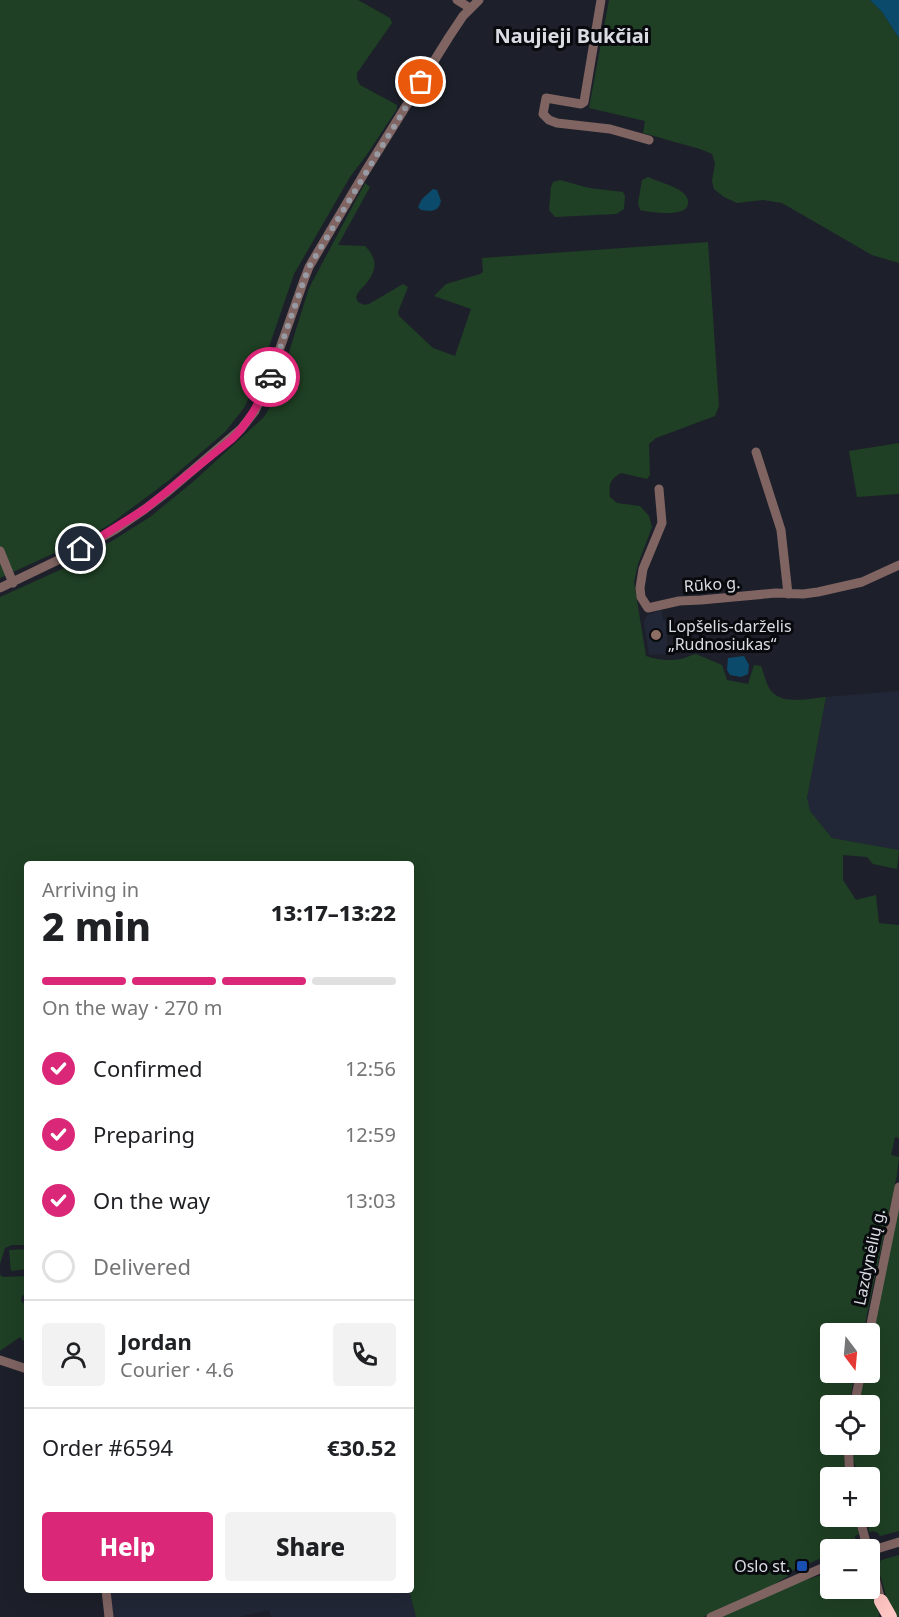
<!DOCTYPE html>
<html lang="en">
<head>
<meta charset="utf-8">
<style>
	:root { --surface:#fff; --page:#f2f2f2; --text:#202124; --muted:#757577; --line:#e0e0e0; --accent:#db2777 }
	body { margin:0; font-family:"Noto Sans",sans-serif; background:var(--page); color:var(--text); height:100vh; display:flex; flex-direction:column; font-size:22px; white-space:nowrap }
	* { box-sizing:border-box; margin:0 }
	p { font-size:20px; color:var(--muted) }
	.icon { flex:none; width:33px; height:33px; fill:none; stroke:currentColor; stroke-width:2; stroke-linecap:round; stroke-linejoin:round }
	.map { position:relative; flex:1; overflow:hidden }
	.side { position:absolute; left:24px; top:861px; width:390px; height:732px; display:flex; flex-direction:column; background:var(--surface); border-radius:6px; box-shadow:0 6px 24px #0002 }
	.side>* { flex:none }
	.needle { width:39px; rotate:164deg }
	.tools { position:absolute; left:820px; top:1323px; display:grid; gap:12px }
	.tools a { display:grid; place-items:center; width:60px; height:60px; border-radius:6px; background:var(--surface); box-shadow:0 6px 24px #0002; font-size:30px }
	.pin { position:absolute; display:grid; place-items:center; width:51px; height:51px; color:#fff; margin:-26px; border:3px solid #fff; border-radius:50%; box-shadow:0 2px 6px #0007 }
	.courier { position:absolute; display:grid; place-items:center; width:60px; height:60px; margin:-30px; border:4px solid #db2777; border-radius:50%; background:#fff; color:#222; box-shadow:0 2px 8px #0007 }
	.head em { font-style:normal; font-weight:800 }
	.head div { display:flex; flex-direction:column-reverse }
	.head { display:flex; align-items:center; justify-content:space-between; height:102px; padding:0 18px }
	h1 { font-size:39px; font-weight:800; line-height:45px }
	.bar { display:grid; grid-template-columns:repeat(4,1fr); gap:9px 6px; align-content:center; height:72px; padding:0 18px }
	.bar i { height:8px; border-radius:4px; background:var(--line) }
	.bar .active { background:var(--accent) }
	.bar p { grid-column:span 4 }
	.line { display:flex; align-items:center; gap:15px; padding:0 18px; border-top:2px solid var(--line) }
	.line div { flex:1 }
	.round { display:grid; place-items:center; flex:none; width:63px; height:63px; border-radius:6px; background:var(--page) }
	ol { padding:0 18px; list-style:none }
	li { display:flex; align-items:center; gap:18px; height:66px }
	li p { margin-inline-start:auto }
	li .icon { padding:6px; border-radius:50%; background:var(--accent); color:#fff; stroke-width:4 }
	li:last-child { color:var(--muted) }
	li i { width:33px; height:33px; border:3px solid var(--line); border-radius:50% }
	.primary-button { display:flex; gap:12px; margin-top:auto; padding:12px 18px }
	.primary-button a { flex:1; height:69px; border-radius:6px; background:var(--accent); color:#fff; font-size:24px; font-weight:800; line-height:69px; text-align:center }
	.primary-button a+a { background:var(--page); color:var(--text) }
	.map>svg:first-child { display:block }
	.built { fill:#222737 }
	.green { fill:#1f4024 }
	.water { fill:#0c4a6b }
	.lines { fill:none; stroke-linecap:round; stroke-linejoin:round }
	.minor { stroke:#7f6462; stroke-width:9 }
	.highway { stroke:#ffc6c3; stroke-width:14 }
	.done { stroke:#989aa3; stroke-width:6; stroke-dasharray:0 10.8 }
	.route { stroke:#db2777; stroke-width:8 }
	.education-dot { fill:#8d6e63; stroke:#080a0e; stroke-width:2 }
	.transit-dot { fill:#1a4fb4; stroke:#080a0e; stroke-width:2 }
	.labels { text-anchor:middle; stroke-width:6; stroke-linejoin:round; paint-order:stroke }
	.street-label { font-size:16px; fill:#dadce4; stroke:#080a0e }
	.poi-label { font-size:16px; fill:#dadce4; stroke:#080a0e; text-anchor:start }
	.quarter-label { font-size:20px; font-weight:bold; fill:#dadce4; stroke:#080a0e }
</style>
</head>
<body>
<div class="map">
<svg width="899" height="1617" viewBox="0 0 899 1617">
	<rect width="100%" height="100%" fill="#1d202a"/>
	<path class="built" d="M662,610l1,10h3l2,34 -19,1 -5,-33 3,-7z
		M899,691v159l-67,-12 -22,-27 -3,-8v-5l19,-101z
		M111,1590h298l7,27h-145l-2,-7 -30,7h-126z"/>
	<path class="green" d="M0,0h358l32,18 2,5 -35,50v6l3,6 37,20v4l-29,44 -18,24 -56,97 -36,105 -14,29 -19,24 -57,49 -59,44 -35,19 -74,34z
		M609,0h261l12,12 17,26v225l-27,-8 -90,-52 -19,-3 -26,3 -13,-6 -10,-8 -2,-8 3,-17 -3,-10 -12,-5 -57,-16 2,-12 -56,-13z
		M648,177c10,5 25,8 34,15 4,3 7,8 6,12 -2,14 -38,8 -48,6l-2,-7 4,-23z
		M560,180l29,8 34,4 2,4 -1,13 -8,5 -61,3 -6,-7 2,-23 2,-5z
		M365,183l5,4 -32,58 27,1c11,11 13,22 3,35 -4,6 -9,8 -12,16l2,5 6,3 5,-1 34,-20 5,3 -10,25 1,4 34,32 22,8 16,-47 -37,-13 12,-12 34,-10 3,-2 -1,-14 226,-16 11,164 -4,10 -59,22 -7,6 1,31 -3,4 -26,-6c-12,7 -12,11 -11,24l7,6 23,3 9,10 3,11 -14,37 -4,18 12,74c11,4 24,5 35,3 5,-1 10,-4 15,-5l26,11 5,15 21,4 6,-19 7,1c3,8 6,22 12,27 13,12 38,5 53,4l-19,101 3,13 22,27 67,12 -2,19 -24,-5 -6,-7 -24,-2v25l13,20 20,-5 3,28 20,2v213l-4,-1 -4,18 8,2 -2,18 -34,158 -32,1v38l24,1 -6,32 -18,1v38l12,1 3,32 -15,1v38l23,1 5,17 -4,2 1,5h4l-1,5 -5,3 -23,1v7l-4,1 -1,-2 -39,17 1,3 -18,11 -67,30h-287l-7,-27h2v-726h-384v381h-15l-7,3 -5,16v-667l62,-28 50,-28 38,-24 44,-36 70,-64 12,-20 13,-45 20,-64z
		M899,443v51l-42,3 -8,-46z
		M899,1203v328l-19,5 -2,-3 -5,-2 -4,1 -2,-15 3,-1v-38l-10,-1 -7,-17 -1,-15 18,-1v-38l-11,-1 5,-32 6,-1v-28z
		M27,1249v20l-16,2 -2,-21z
		M0,1275l3,2 24,-1v17l-5,3 -1,5 2,2 4,1v41l-7,-8 -20,14z
		M899,1555v62h-5l-4,-8 -12,-41 3,-8z
		M831,1572v16h39v-13l9,34v8h-159l79,-35z"/>
	<path class="water" d="M870,0h29v38l-17,-26z
		M433,189l4,1 4,11c-3,12 -10,10 -20,9l-3,-3 4,-8z
		M744,656l5,9 -1,9 -7,3 -11,-2 -3,-5 1,-12z"/>
	<g class="lines">
		<path class="minor" d="M457,0l13,8
			M601,0l-17,102 -3,2 -35,-6 -3,16 6,6 8,3 53,6 39,11
			M756,452l25,78 7,64
			M659,489l3,34 -19,46 -3,19 1,9 7,11 31,-7 22,-1 75,-7 27,1 15,-2 44,-10 37,-17
			M0,551l13,32
			M0,588l81,-39 35,-20 29,-20 21,-16 75,-64 14,-18 13,-29 36,-102 5,-13 56,-95 84,-135 14,-21 16,-16
			M869,1334l30,-147
			M0,1360l27,9
			M854,1406l7,-34
			M848,1444l2,34
			M859,1516l9,34
			M870,1551l29,-9
			M870,1558l11,43
			M106,1590l3,27
			M711,1617l120,-53"/>
		<path class="highway" d="M881,1601l9,16"/>
	</g>
	<g class="lines">
		<path class="done" d="M270,377l34,-97 5,-13 112,-185"/>
		<path class="route" d="M81,549l64,-40 87,-70c18,-18 29,-38 38,-62"/>
	</g>
	<circle class="education-dot" cx="656" cy="635" r="6"/>
	<rect class="transit-dot" x="796" y="1560" width="12" height="12" rx="3"/>
	<g class="labels">
		<g class="street-label">
			<text transform="translate(712 584) rotate(-4)" y="6">Rūko g.</text>
			<text transform="translate(869 1257) rotate(-78)" y="6">Lazdynėlių g.</text>
		</g>
		<g class="poi-label">
			<text x="668" y="632">Lopšelis-darželis<tspan x="668" dy="18">„Rudnosiukas“</tspan></text>
			<text x="790" y="1572" text-anchor="end">Oslo st.</text>
		</g>
		<g class="quarter-label">
			<text x="572" y="43">Naujieji Bukčiai</text>
		</g>
	</g>
</svg>
<div class="tools">
<a><svg class="needle" viewBox="-14 -14 28 28"><path d="M0-13l5 13h-10z" fill="#e53935"/><path d="M0 13l5-13h-10z" fill="#757577"/></svg></a>
<a><svg class="icon" aria-label="locate" viewBox="0 0 24 24"><circle cx="12" cy="12" r="6"/><path d="M12 2v4M12 18v4M2 12h4M18 12h4"/></svg></a>
<a>+</a>
<a>−</a>
</div>
<div class="pin" style="left:421px;top:82px;background:#ea580c"><svg class="icon" aria-label="bag" viewBox="0 0 24 24"><path d="M5 8h14l-1 12H6zM9 8a3 3 0 0 1 6 0"/></svg></div>
<div class="pin" style="left:81px;top:549px;background:#1f2937"><svg class="icon" aria-label="home" viewBox="0 0 24 24"><path d="M3 11l9-7 9 7M6 9v11h12V9"/></svg></div>
<div class="courier" style="left:270px;top:377px"><svg class="icon" aria-label="car" viewBox="0 0 24 24"><path d="M5 17H2v-5l4-1 3-4h7l3 4 3 1v5h-3M9 17h6M6 11h13"/><circle cx="7" cy="17" r="2"/><circle cx="17" cy="17" r="2"/></svg></div>
<section class="side">
<div class="head"><div><h1>2 min</h1><p>Arriving in</p></div><em>13:17–13:22</em></div>
<div class="bar"><i class="active"></i><i class="active"></i><i class="active"></i><i></i><p>On the way · 270 m</p></div>
<ol>
<li><svg class="icon" aria-label="check" viewBox="0 0 24 24"><path d="M5 12l5 5 9-10"/></svg>Confirmed<p>12:56</p></li>
<li><svg class="icon" aria-label="check" viewBox="0 0 24 24"><path d="M5 12l5 5 9-10"/></svg>Preparing<p>12:59</p></li>
<li><svg class="icon" aria-label="check" viewBox="0 0 24 24"><path d="M5 12l5 5 9-10"/></svg>On the way<p>13:03</p></li>
<li><i></i>Delivered</li>
</ol>
<div class="line" style="height:108px"><a class="round"><svg class="icon" aria-label="person" viewBox="0 0 24 24"><circle cx="12" cy="8" r="4"/><path d="M4 21q1-7 8-7t8 7"/></svg></a><div><b>Jordan</b><p>Courier · 4.6</p></div><a class="round"><svg class="icon" aria-label="phone" viewBox="0 0 24 24"><path d="M5 4h4l2 5-3 2q2 4 5 5l2-3 5 2v4C11 20 4 13 5 4z"/></svg></a></div>
<div class="line" style="height:78px"><div>Order #6594</div><b>€30.52</b></div>
<div class="primary-button"><a>Help</a><a>Share</a></div>
</section>
</div>
</body>
</html>
